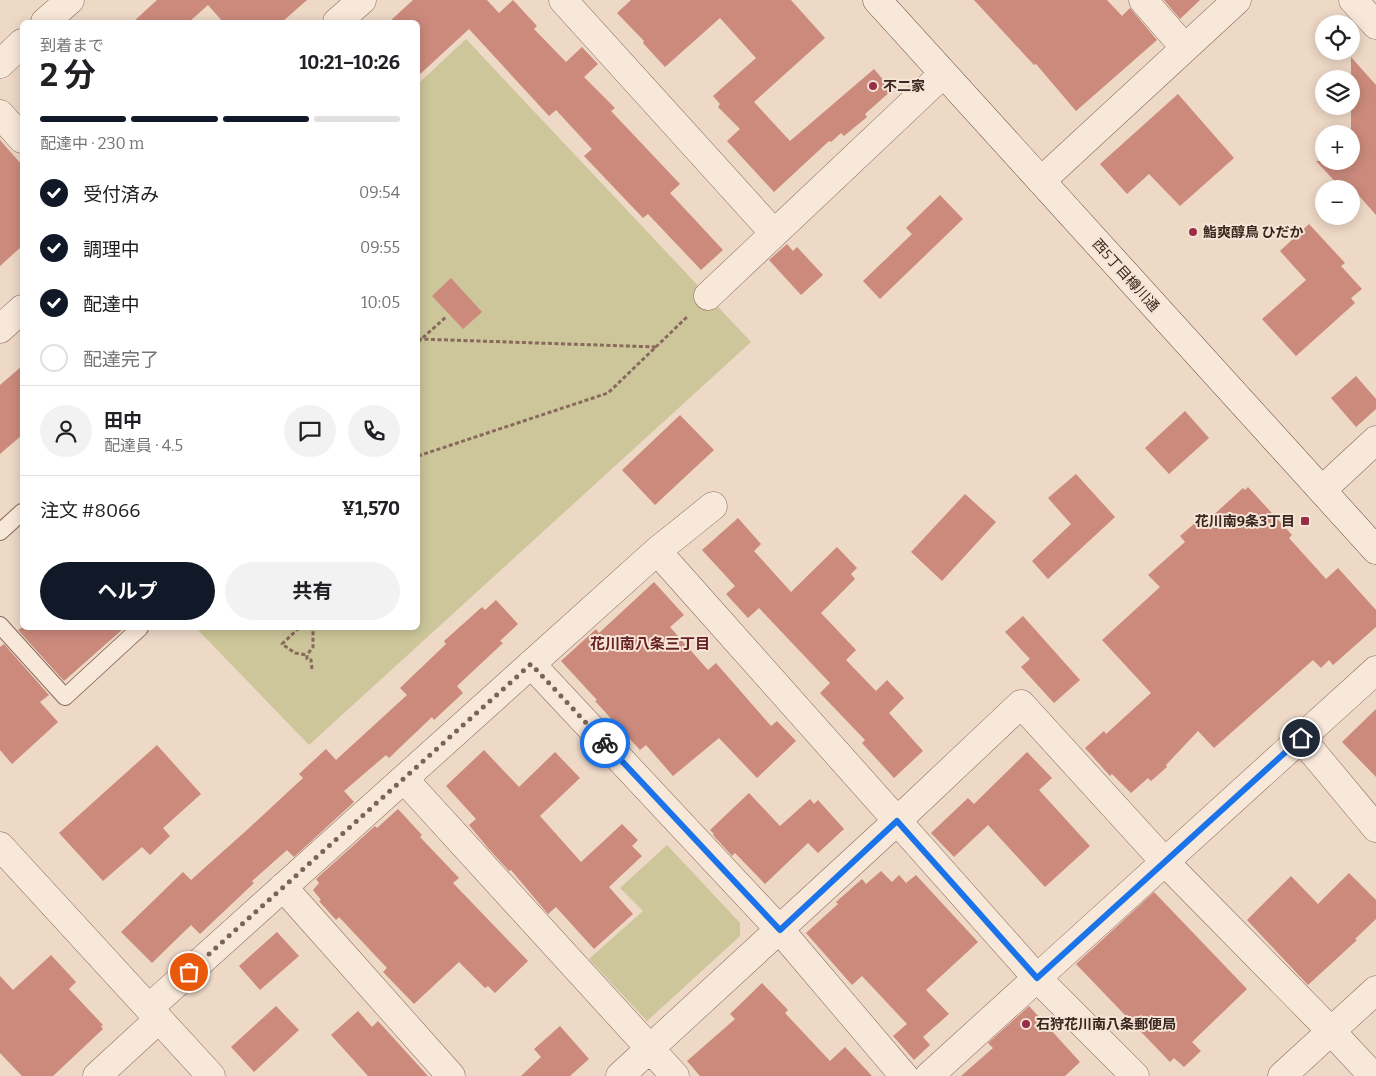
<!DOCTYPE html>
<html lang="ja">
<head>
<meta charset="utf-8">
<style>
	:root { --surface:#fff; --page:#f2f2f2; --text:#202124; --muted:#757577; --line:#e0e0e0; --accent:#111827 }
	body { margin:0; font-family:Bitter,"Noto Sans JP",serif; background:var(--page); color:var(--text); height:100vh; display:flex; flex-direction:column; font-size:19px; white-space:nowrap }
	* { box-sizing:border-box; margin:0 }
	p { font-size:16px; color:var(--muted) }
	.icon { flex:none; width:28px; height:28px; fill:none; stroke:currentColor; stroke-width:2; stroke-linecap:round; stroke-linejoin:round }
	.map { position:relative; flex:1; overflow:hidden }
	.side { position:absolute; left:20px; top:20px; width:400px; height:610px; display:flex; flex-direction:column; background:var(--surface); border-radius:8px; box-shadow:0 2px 12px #0003 }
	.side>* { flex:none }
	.tools { position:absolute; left:1315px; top:15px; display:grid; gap:10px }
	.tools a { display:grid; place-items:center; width:45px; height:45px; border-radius:50%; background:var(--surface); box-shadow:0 2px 12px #0003; font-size:25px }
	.pin { position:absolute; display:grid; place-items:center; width:42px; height:42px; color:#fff; margin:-21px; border:2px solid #fff; border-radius:50%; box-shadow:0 1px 5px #0007 }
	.courier { position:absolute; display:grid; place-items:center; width:50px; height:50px; margin:-25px; border:4px solid #1a73e8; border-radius:50%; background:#fff; color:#222; box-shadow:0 1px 6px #0007 }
	.summary em { font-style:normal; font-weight:700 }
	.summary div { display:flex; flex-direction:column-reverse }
	.summary { display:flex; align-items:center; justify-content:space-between; height:85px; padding:0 20px }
	h1 { font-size:32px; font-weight:700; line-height:38px }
	.bar { display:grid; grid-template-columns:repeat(4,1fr); gap:8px 5px; align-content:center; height:60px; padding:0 20px }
	.bar i { height:6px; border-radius:4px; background:var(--line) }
	.bar .selected { background:var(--accent) }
	.bar p { grid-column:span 4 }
	.line { display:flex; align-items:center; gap:12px; padding:0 20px; border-top:1px solid var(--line) }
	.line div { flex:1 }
	.round { display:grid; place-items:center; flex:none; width:52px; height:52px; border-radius:26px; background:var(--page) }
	ol { padding:0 20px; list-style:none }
	li { display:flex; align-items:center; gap:15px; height:55px }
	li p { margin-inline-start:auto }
	li .icon { padding:5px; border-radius:50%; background:var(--accent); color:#fff; stroke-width:4 }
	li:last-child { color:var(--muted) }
	li i { width:28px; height:28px; border:2px solid var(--line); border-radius:50% }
	.button { display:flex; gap:10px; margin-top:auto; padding:10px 20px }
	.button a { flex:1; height:58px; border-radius:30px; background:var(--accent); color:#fff; font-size:20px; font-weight:700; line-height:58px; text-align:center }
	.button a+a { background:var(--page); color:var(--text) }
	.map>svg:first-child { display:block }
	.green { fill:#ccc69a }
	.building { fill:#cb8a7c }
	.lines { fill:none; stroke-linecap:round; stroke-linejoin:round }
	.service-casing { stroke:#89695c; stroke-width:18 }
	.minor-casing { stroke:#89695c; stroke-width:29 }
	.tertiary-casing { stroke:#89695c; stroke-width:29 }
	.secondary-casing { stroke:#6b4a3f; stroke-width:29 }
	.path { stroke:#89695c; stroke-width:3; stroke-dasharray:4 2.5; stroke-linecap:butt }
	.service { stroke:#f8e8d9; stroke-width:16 }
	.minor { stroke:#f8e8d9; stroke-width:28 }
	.tertiary { stroke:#f8e8d9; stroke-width:28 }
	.secondary { stroke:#f8e8d9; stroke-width:28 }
	.done { stroke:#786459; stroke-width:5; stroke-dasharray:0 9 }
	.route { stroke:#1a73e8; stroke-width:6 }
	.poi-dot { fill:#972d46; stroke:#f5e4d5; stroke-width:2 }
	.labels { text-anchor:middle; stroke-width:4; stroke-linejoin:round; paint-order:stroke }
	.poi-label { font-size:14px; font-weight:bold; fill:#39261f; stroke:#f5e4d5; text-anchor:start }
	.street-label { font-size:14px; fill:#39261f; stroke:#f5e4d5 }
	.neighbourhood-label { font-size:15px; font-weight:bold; fill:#651f21; stroke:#f5e4d5 }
</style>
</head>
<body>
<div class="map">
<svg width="1376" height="1076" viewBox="0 0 1376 1076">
	<rect width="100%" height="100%" fill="#eed8c6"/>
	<path class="green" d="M466,39l285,303 -442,403 -113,-117h222v-544z
		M667,845l73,78v13l-93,85 -58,-62 54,-48 -23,-23z"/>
	<path class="building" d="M157,0h150l-25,22h-59l-15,-17 -19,17h-56z
		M413,0h74l12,13 14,-13 24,26 -3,3 32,33 16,-15 16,17 -14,13 31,31 -4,3 69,73 -10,9 53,57 -22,20 -53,-56 -5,4 -59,-62 8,-7 -36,-39 -7,6 -80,-87 -51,47v-54h-29z
		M631,0h160l34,38 -71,64 36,39 84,-72 18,21 -27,24 2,3 -23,19 -3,-3 -10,9 -2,-1 -55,51 -47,-51 13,-12 -22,-22 2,-3 -7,-8 43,-38 -36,-40 -55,49 -22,-24 1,-2 -27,-28z
		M974,0h133l15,16 8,-8 27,32 -81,71 -40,-47 -2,1z
		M1164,0h36l-20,19z
		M1351,57l25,28v130l-23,-26h-11l-26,-28h35z
		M1178,94l56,64 -54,48 -31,-32 -22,20 -27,-30z
		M0,140l22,25v81l-22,20z
		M940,195l23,24 -83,80 -17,-18 49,-47 -6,-6z
		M1309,224l36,39 -4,3 21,23 -11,9 4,5 -59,53 -34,-37 44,-39 -26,-29z
		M787,244l6,7 4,-4 26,28 -22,20 -32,-35z
		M451,278l31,34 -19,17 -31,-33z
		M22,366v69l-22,19v-69z
		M1356,376l20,23v10l-20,18 -25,-29z
		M1185,411l24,27 -40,36 -24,-26z
		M680,415l34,35 -59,55 -33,-35z
		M1076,474l39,43 -67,62 -16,-18 39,-37 -23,-26z
		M1248,487l44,48 -3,3 37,41 12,-11 38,42v17l-43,38 -4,-5 -8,8 -8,-8 -99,88 -16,-17 -32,34 1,2 -16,14 -3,-3 -17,15 -19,-19 -2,2 -25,-28 19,-17 2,3 45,-41 -49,-53 58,-53 -12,-12 37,-33 -5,-6 23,-20 4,5 36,-33 2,2z
		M965,494l31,28 -54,59 -31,-29z
		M738,518l23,26 -7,7 37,41 46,-45 20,21 -6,6 4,5 -34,34 35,37 -10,10 30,31 11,-11 17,18 -15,15 34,38 -29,27 -32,-35 3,-3 -45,-47 10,-10 -71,-75 -11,10 -22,-24 9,-8 -33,-36z
		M654,582l30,33 -14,12 38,43 8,-7 55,63 6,-5 19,20 -39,37 -38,-40 -46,38 -27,-31 -6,5 -45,-49 2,-1 -36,-39 35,-32 3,4z
		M496,600l22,24 -18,17 3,2 -46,43 6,7 -29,27 -2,-3 -43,41 -3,-3 -42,36 10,11 -60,55 -7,-7 -35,31 2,2 -54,51 -9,-9 -39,38 -31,-31 62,-60 8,8 57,-51 55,-51 -4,-4 27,-25 10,11 71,-65 -7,-7 46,-44 -2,-3 38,-34 3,3z
		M1023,616l57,64 -26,23 -33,-36 9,-8 -25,-27z
		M21,628h103l-60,53 -46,-51z
		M4,644l45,51 -9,7 18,20 -46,42 -12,-14v-103z
		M1376,709v68l-34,-35z
		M157,745l44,49 -38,34 7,8 -20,19 -8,-8 -39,34 -44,-48z
		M484,750l35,37 36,-35 25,26 -40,38 41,46 41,-38 16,16 -6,6 10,10 -33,31 24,27 -39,35 -38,-42 -8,7 -37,-44 -2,1 -21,-23 -19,-23 7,-6 -30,-33z
		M1027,752l25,26 -13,12 51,56 -45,41 -57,-62 -34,32 -23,-24 37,-35 6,6z
		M749,793l31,33 30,-27 4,5 4,-4 26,29 -26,24 -10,-10 -43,41 -30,-31 -3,3 -19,-21 1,-1 -4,-4z
		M398,809l24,26 -2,2 39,41 -6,5 75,78 -33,32 -7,-7 -3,2 -26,-26 -45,42 -31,-32 4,-4 -48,-51 -3,3 -17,-19 2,-1 -8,-10 6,-7 -3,-4 59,-53 2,2z
		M881,871l11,11 7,-7 7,8 10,-8 62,67 -52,48 23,24 -26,23 7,8 -16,15 -21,-24 14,-12 -45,-48 -10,9 -46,-52 32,-29 -2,-2 26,-23 4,5z
		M1349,873l27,27v19l-21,20 2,1 -49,45 -61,-65 44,-44 27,28z
		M1154,892l93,97 -55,53 9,9 -17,16 -10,-9 -4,4 -94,-98z
		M277,932l22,24 -39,34 -21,-24z
		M51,955l25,27 -7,7 34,36 -2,1 2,3 -50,47h-31l-22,-23v-77l13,14z
		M762,983l26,27 -3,3 45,48 15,-14 27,29h-172l-13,-15 48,-42 -5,-5z
		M276,1006l23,24 -45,42 -23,-25z
		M1029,1006l51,56 -15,14h-104l32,-28 -5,-5z
		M358,1011l14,16 6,-6 50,55h-60l-37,-41z
		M560,1026l29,33 -19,17h-49l20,-19 -7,-8z"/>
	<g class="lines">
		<g class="service-casing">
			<path id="service" d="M0,532l22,-20
				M0,625l65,72 75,-69"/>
		</g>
		<g class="minor-casing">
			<path id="minor" d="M563,0l211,233
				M1143,0l42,48
				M1353,0l23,25
				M45,22l25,-22
				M337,22l25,-22
				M0,64l22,-21
				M0,114l22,25
				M1041,181l196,-181
				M708,296l235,-222
				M0,329l22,-20
				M1322,490l54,-50
				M657,551l380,427 98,98
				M531,664l249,266 124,146
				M1301,738l75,90
				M404,779l271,297
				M0,846l211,230
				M283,887l168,189
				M149,1008l508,-457 56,-45
				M97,1076l62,-57
				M620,1076l277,-255 124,-117 144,158 166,169 42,45
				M929,1076l447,-406"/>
		</g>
		<g class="tertiary-casing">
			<path id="tertiary" d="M1282,1076l94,-86"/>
		</g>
		<g class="secondary-casing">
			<path id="secondary" d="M877,0l499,550"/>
		</g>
		<path class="path" d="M418,339l239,8
			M418,342l28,-25
			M418,456l190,-63 80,-77
			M299,628l-17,16 13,9 12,2
			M312,669l-1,-9 -4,-1v-4l6,-8v-19"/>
		<use href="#service" class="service"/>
		<use href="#minor" class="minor"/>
		<use href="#tertiary" class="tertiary"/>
		<use href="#secondary" class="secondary"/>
	</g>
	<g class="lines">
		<path class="done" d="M189,972l342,-308 74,79"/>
		<path class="route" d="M605,743l175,187 117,-109 140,157 264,-240"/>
	</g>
	<g class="poi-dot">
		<circle cx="873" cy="86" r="5"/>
		<circle cx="1193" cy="232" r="5"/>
		<rect x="1300" y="516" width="10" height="10" rx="2.5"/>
		<circle cx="1026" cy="1024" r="5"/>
	</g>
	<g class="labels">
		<g class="poi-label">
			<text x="883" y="91">不二家</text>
			<text x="1203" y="237">鮨爽醇鳥 ひだか</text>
			<text x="1295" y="526" text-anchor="end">花川南9条3丁目</text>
			<text x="1036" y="1029">石狩花川南八条郵便局</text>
		</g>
		<g class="street-label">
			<text transform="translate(1126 275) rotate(48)" y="5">西5丁目樽川通</text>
		</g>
		<g class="neighbourhood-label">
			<text x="650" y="649">花川南八条三丁目</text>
		</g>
	</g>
</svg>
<div class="tools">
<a><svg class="icon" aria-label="locate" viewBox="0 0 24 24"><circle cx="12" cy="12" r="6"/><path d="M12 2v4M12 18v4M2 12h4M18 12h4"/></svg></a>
<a><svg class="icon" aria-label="layers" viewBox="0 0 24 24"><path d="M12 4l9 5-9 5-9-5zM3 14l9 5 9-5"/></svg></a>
<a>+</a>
<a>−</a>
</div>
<div class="pin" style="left:189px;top:972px;background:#ea580c"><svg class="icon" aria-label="bag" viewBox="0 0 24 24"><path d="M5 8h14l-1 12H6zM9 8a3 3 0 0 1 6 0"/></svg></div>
<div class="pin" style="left:1301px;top:738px;background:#1f2937"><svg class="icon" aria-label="home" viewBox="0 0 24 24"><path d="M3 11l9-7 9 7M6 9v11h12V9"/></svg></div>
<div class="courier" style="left:605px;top:743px"><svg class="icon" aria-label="bike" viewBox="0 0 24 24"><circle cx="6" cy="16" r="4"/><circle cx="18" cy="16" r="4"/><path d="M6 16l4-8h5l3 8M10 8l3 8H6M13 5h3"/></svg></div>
<section class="side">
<div class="summary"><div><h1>2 分</h1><p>到着まで</p></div><em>10:21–10:26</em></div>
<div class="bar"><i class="selected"></i><i class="selected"></i><i class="selected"></i><i></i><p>配達中 · 230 m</p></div>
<ol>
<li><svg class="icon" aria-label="check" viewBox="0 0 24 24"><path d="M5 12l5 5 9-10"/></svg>受付済み<p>09:54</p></li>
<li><svg class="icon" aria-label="check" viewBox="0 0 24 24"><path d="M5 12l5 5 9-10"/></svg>調理中<p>09:55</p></li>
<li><svg class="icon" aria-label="check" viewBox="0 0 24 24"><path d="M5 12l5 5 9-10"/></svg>配達中<p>10:05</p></li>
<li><i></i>配達完了</li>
</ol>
<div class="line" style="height:90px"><a class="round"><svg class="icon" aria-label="person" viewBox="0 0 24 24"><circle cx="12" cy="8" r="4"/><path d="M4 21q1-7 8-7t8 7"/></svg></a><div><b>田中</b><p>配達員 · 4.5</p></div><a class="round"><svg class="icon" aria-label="chat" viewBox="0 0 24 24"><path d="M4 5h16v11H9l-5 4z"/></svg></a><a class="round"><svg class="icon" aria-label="phone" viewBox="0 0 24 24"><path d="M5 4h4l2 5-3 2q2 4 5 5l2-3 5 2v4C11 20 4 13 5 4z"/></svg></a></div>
<div class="line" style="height:65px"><div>注文 #8066</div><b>¥1,570</b></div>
<div class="button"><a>ヘルプ</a><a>共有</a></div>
</section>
</div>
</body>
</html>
